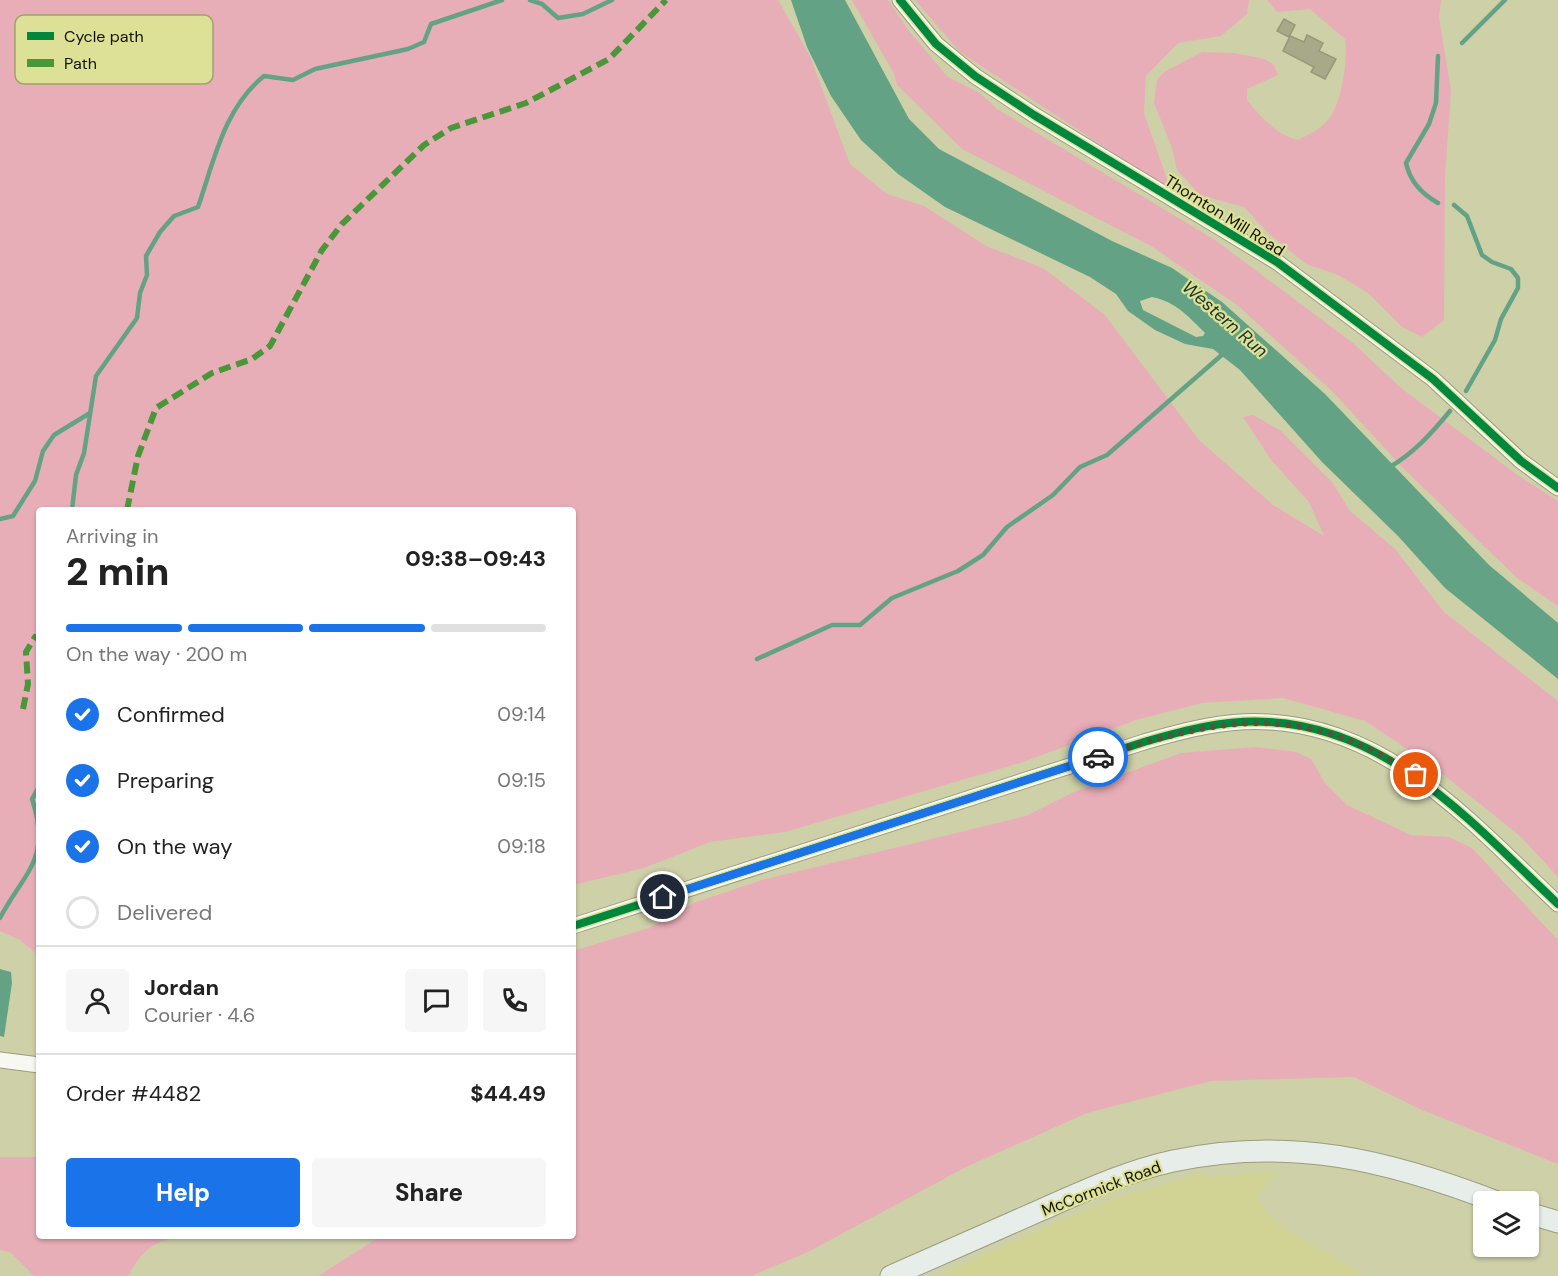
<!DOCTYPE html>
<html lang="en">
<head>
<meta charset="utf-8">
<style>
	:root { --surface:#fff; --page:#f6f6f6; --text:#222; --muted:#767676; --line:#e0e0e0; --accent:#1a73e8 }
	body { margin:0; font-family:"DM Sans",sans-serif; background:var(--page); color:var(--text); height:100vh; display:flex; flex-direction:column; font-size:22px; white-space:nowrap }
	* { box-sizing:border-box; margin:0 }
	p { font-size:20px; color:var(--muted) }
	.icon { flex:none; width:33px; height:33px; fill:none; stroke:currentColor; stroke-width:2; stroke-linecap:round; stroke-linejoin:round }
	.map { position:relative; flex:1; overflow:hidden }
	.drawer { position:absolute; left:36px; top:507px; width:540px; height:732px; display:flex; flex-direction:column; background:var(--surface); border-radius:6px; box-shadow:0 2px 4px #0004 }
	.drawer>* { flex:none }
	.fabs { position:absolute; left:1473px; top:1191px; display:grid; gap:12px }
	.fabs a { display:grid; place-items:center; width:66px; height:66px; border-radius:6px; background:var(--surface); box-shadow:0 2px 4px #0004; font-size:30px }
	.pin { position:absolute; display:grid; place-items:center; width:51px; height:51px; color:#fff; margin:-26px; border:3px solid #fff; border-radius:50%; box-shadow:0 2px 6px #0007 }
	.courier { position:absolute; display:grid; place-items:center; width:60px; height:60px; margin:-30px; border:4px solid #1a73e8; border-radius:50%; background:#fff; color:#222; box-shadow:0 2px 8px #0007 }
	.summary em { font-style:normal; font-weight:800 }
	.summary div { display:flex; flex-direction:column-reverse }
	.summary { display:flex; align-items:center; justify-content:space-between; height:102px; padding:0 30px }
	h1 { font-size:39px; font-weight:800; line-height:45px }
	.bar { display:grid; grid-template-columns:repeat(4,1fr); gap:9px 6px; align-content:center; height:72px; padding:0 30px }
	.bar i { height:8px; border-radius:4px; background:var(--line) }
	.bar .active { background:var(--accent) }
	.bar p { grid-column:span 4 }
	.line { display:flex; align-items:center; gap:15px; padding:0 30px; border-top:2px solid var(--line) }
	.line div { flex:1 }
	.round { display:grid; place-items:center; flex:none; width:63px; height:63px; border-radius:6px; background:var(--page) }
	ol { padding:0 30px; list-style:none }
	li { display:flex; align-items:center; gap:18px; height:66px }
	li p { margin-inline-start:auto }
	li .icon { padding:6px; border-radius:50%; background:var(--accent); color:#fff; stroke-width:4 }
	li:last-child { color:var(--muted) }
	li i { width:33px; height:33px; border:3px solid var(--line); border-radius:50% }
	.action { display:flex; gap:12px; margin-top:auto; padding:12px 30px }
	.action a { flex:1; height:69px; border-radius:6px; background:var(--accent); color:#fff; font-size:24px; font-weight:800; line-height:69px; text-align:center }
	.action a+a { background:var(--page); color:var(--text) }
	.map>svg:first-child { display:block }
	.built { fill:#d0d394 }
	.green { fill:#e8aeb8 }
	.water { fill:#64a285; fill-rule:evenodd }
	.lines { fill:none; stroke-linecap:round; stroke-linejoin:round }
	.stream { stroke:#64a285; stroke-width:4.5 }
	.building { fill:#a8a989; stroke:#979878; stroke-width:1.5 }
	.minor-casing { stroke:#9c9d7d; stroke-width:17 }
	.secondary-casing { stroke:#9c9d7d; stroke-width:23 }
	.minor { stroke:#f8f8f2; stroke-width:15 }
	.secondary { stroke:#e7ede9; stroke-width:21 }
	.quiet { stroke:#4a9739; stroke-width:6; stroke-dasharray:12 6; stroke-linecap:butt }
	.cycleway-casing { stroke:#dde197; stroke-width:11 }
	.cycleway { stroke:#00873e; stroke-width:8 }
	.done { stroke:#53543b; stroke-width:6; stroke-dasharray:0 10.8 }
	.route { stroke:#1a73e8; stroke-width:8 }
	.labels { text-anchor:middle; stroke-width:4.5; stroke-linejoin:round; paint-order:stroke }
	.street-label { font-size:16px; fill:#110; stroke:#dde197 }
	.water-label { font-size:18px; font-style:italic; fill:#18332a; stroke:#dde197 }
	.key { fill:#dde197; stroke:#a0a36a; stroke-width:1.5 }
	.key-label { font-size:16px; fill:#110 }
</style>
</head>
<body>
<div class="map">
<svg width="1558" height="1276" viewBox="0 0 1558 1276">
	<rect width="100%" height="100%" fill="#ced0a8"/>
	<path class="built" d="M1277,1172l-21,24 13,19 32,24 66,37h-431l170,-75 89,-26 15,2z"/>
	<path class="green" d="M0,0h778l32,56 40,108 37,30 37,12 62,40 57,22 62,47 94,125 74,65 51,31 -15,-34 -38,-42 -28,-43 10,-2 27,15 52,52 18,29 45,38 49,63 114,89v176l-38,-41 -90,-72 -65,-43 -82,-23 -81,5 -66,17 -113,42 -238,70 -75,10 -66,26 -71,17v-375h-534v446l-19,-16 -20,-9z
		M852,0h36l21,31 39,46 32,16 17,16 218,131 138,103 48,45 118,88 39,25v105l-41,-28 -115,-111 -69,-75 -96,-87 -86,-59 -189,-97 -65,-64 -3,-11z
		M915,0h334l-2,14 -26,22 -43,7 -32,33 -2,37 27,78 -211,-139z
		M1267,0h174l-2,17 12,74 -6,86 -1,143 -22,17 -20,-10 -34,-34 -30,-18 -32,-11 -37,-30 -25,-27 -44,-12 -23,-25 -5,-22 -18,-45 3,-23 7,-8 38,-20 32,1 31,6 9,6 4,10 -31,14v11c14,17 28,34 51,40 9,-5 21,-10 28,-18 16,-15 22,-62 19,-83l-35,-30 -33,3z
		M1255,747l41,5 15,7 14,24 22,22 64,30 38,2 23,11 86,92v224l-136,-54 -68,-33 -143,4 -124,32 -121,54 -158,85 -57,24h-433l63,-40h192v-285l76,-23 47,-26 66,-22 264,-64 48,-24 107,-39z
		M0,1157h39v79h140c-28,7 -37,15 -51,40h-94l-24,-24 -10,-2z"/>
	<path class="water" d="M791,0h54l64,119 30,30 173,92 60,27 50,34 103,92 164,171 69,58v56l-113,-91 -47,-52 -76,-74 -82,-92 -27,-21 -28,-5 -30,-14 -27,-19 -12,-17 -26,-17 -145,-70 -47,-33 -37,-34 -30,-44 -24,-49zM1152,297c24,5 36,19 53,36l-2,3 -7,1 -53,-27 -3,-9z
		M0,969l11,3 1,11 -8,54 -4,-1z"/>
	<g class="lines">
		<path class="stream" d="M530,0l12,4 16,14 25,-4 29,-14
			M1462,43l43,-43
			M1438,56l-2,47 -7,21 -23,39c4,19 16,31 32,40
			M1454,205l13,11 15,39 10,7 19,7 7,9v10l-17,31 -6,21 -29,51
			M1388,468c25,-14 43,-34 62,-57
			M72,510l4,-35 8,-22 12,-77 41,-58 3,-25 7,-18 -1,-19 14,-24 14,-16 24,-9c16,-46 26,-99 66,-131l29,4 22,-11 93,-20 16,-7 7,-18 71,-24
			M0,519l13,-3 22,-35 8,-30 11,-16 36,-22
			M757,659l75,-34h28l32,-27 66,-27 25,-16 24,-28 46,-32 27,-28 27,-12 117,-102
			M0,918c25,-47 52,-59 32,-119l7,-12"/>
	</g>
	<path class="building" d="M1284,19l11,6 -6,12 -12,-6z
		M1307,35l16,8 -4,8 17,8 -11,20 -14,-7 3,-5 -31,-16 7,-15 14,6z"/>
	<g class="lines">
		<g class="minor-casing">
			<path id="minor" d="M900,0l36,44 39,32 59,39 243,147 156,117 88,82 37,27
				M573,926l571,-184c41,-12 83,-23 125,-20 123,7 205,103 289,182
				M0,1060l39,5"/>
		</g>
		<g class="secondary-casing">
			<path id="secondary" d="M1528,1213l30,9
				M891,1276c50,-22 100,-44 150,-66 43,-19 86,-39 132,-49 117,-25 215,-1 324,41"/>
		</g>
		<use href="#minor" class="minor"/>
		<use href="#secondary" class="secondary"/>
		<path class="quiet" d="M127,510l11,-54 18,-48 56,-35 40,-14 18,-13 52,-96 20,-26 82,-79 27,-17 75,-25 83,-44 57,-59
			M23,709l5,-25 -2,-32 9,-15 4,-1"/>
		<g class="cycleway-casing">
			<path id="cycleway" d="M900,0l36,44 39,32 59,39 243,147 156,117 88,82 37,27
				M573,926l571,-184c41,-12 83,-23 125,-20 123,7 205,103 289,182"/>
		</g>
		<use href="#cycleway" class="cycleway"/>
	</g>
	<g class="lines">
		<path class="done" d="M1098,757c126,-40 200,-56 318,18"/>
		<path class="route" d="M663,897l435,-140"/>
	</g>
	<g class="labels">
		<g class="street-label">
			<text transform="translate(1225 215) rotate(32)" y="6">Thornton Mill Road</text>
			<text transform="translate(1101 1188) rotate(-21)" y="6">McCormick Road</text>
		</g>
		<g class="water-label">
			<text transform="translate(1225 319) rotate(41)" y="6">Western Run</text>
		</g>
	</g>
	<rect x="15" y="15" width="198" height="69" rx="9" class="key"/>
	<rect x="27" y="32" width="27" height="8" fill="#00873e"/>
	<rect x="27" y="59" width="27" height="8" fill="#4a9739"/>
	<g class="key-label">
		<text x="64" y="42">Cycle path</text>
		<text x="64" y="69">Path</text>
	</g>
</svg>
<div class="fabs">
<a><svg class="icon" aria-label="layers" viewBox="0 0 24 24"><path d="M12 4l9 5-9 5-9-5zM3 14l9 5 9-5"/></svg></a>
</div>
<div class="pin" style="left:1416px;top:775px;background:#ea580c"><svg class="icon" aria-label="bag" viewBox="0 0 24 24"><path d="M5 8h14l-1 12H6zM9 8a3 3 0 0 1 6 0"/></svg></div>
<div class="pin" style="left:663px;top:897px;background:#1f2937"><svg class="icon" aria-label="home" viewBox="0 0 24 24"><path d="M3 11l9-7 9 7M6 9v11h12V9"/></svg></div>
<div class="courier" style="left:1098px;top:757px"><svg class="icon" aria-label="car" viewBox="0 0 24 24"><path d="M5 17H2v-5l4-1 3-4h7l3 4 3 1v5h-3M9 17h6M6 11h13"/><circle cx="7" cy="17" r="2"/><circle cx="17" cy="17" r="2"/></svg></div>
<section class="drawer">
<div class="summary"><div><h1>2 min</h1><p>Arriving in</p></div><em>09:38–09:43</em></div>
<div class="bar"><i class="active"></i><i class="active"></i><i class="active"></i><i></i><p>On the way · 200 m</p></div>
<ol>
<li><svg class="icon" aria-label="check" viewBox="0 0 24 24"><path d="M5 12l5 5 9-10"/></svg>Confirmed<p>09:14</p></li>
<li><svg class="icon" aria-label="check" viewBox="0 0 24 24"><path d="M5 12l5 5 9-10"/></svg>Preparing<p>09:15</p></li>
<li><svg class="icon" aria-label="check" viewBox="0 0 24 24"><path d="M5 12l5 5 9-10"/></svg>On the way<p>09:18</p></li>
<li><i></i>Delivered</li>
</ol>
<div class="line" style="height:108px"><a class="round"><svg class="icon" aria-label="person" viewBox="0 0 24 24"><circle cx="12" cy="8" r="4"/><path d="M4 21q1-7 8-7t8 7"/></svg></a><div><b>Jordan</b><p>Courier · 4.6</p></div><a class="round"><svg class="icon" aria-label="chat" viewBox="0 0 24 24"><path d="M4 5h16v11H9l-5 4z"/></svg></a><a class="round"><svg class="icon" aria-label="phone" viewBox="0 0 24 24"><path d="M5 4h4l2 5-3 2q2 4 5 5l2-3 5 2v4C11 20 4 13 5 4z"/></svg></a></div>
<div class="line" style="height:78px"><div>Order #4482</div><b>$44.49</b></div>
<div class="action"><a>Help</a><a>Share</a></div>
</section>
</div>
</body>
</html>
